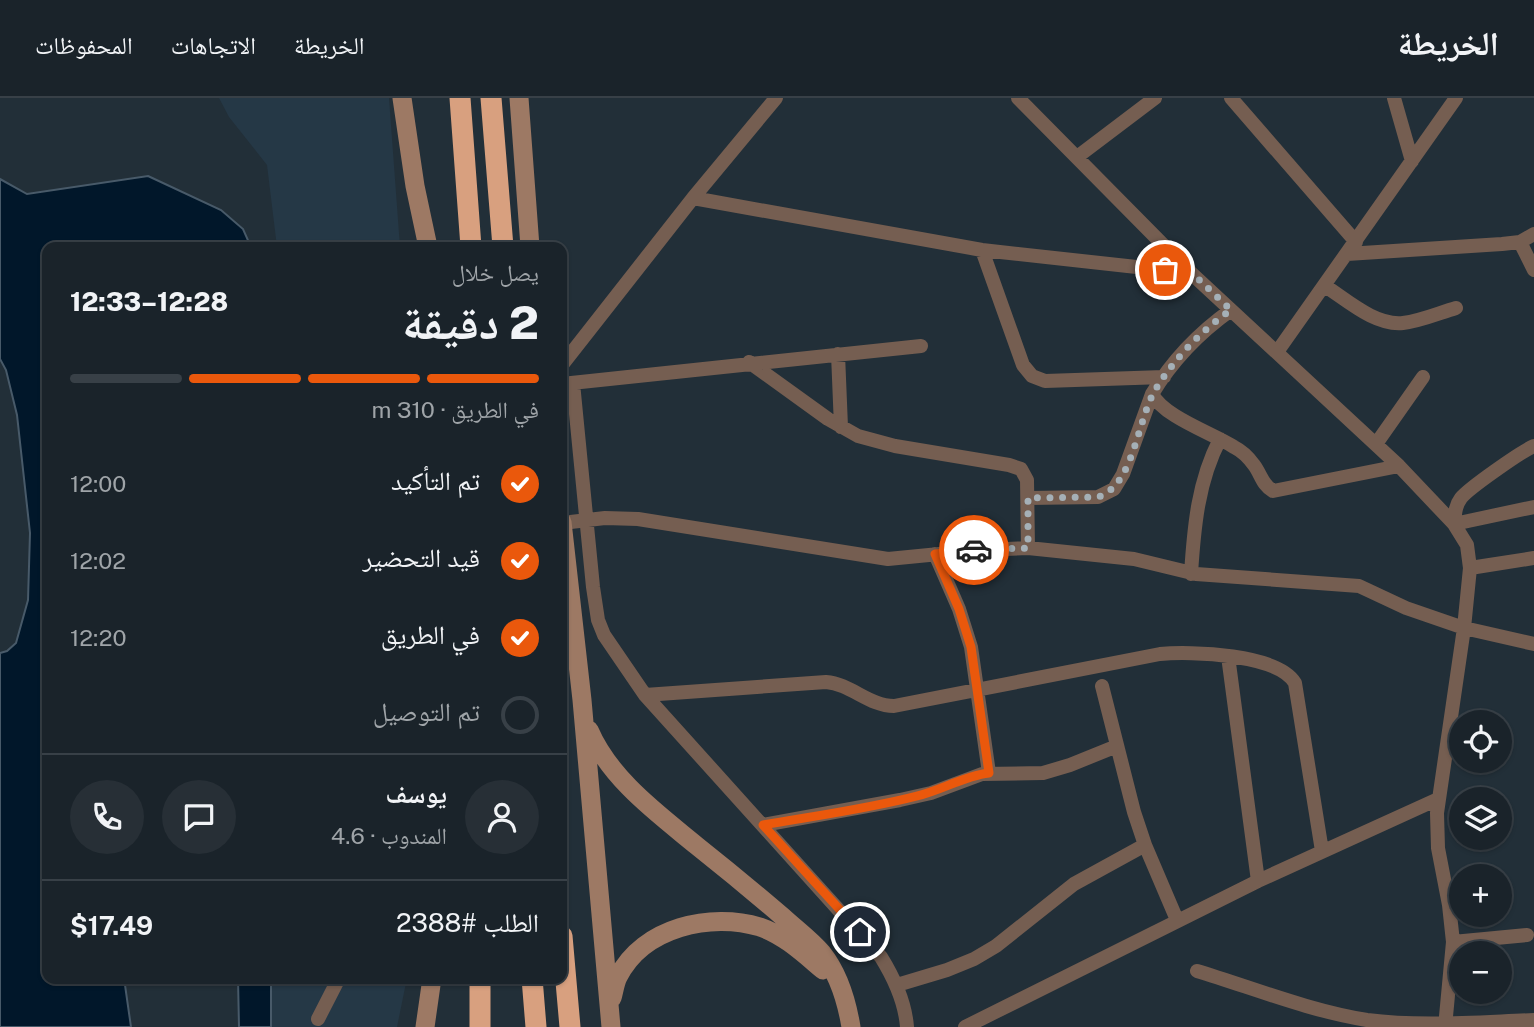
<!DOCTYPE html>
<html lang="ar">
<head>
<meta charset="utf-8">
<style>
	:root { --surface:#1a232a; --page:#272f36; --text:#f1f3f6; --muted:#9fa4a8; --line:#384047; --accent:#ea580c }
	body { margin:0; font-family:"Public Sans","Noto Naskh Arabic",sans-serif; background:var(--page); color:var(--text); direction:rtl; height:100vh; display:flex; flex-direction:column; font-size:26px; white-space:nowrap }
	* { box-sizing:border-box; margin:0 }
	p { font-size:23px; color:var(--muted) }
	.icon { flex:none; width:38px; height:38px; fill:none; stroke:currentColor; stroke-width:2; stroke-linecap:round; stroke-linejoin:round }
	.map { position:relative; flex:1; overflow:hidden; direction:ltr }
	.drawer { position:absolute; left:42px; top:144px; width:525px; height:742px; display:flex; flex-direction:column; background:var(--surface); border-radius:14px; box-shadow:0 2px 5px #0004,0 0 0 2px var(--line); direction:rtl }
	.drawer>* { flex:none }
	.controls { position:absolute; left:1449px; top:612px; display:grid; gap:14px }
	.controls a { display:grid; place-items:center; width:63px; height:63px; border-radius:50%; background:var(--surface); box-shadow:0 2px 5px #0004,0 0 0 2px var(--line); font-size:35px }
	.pin { position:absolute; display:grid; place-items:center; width:60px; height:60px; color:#fff; margin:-30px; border:4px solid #fff; border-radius:50%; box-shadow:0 2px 7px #0007 }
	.courier { position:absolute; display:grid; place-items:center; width:70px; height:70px; margin:-35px; border:5px solid #ea580c; border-radius:50%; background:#fff; color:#222; box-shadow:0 2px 9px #0007 }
	.summary em { font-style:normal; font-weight:800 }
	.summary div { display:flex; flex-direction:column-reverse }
	.summary { display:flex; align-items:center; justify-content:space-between; height:119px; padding:0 28px }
	h1 { font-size:46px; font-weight:800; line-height:52px }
	.bar { display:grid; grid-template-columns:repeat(4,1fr); gap:10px 7px; align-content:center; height:84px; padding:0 28px }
	.bar i { height:9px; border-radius:5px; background:var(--line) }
	.bar .current { background:var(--accent) }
	.bar p { grid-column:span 4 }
	.line { display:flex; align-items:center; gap:18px; padding:0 28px; border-top:2px solid var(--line) }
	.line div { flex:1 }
	.round { display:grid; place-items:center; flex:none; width:74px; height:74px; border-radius:37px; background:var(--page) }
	ol { padding:0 28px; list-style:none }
	li { display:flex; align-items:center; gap:21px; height:77px }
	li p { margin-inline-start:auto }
	li .icon { padding:7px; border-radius:50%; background:var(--accent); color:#fff; stroke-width:4 }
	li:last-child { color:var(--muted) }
	li i { width:38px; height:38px; border:4px solid var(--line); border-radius:50% }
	header { display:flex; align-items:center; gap:42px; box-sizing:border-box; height:98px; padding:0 35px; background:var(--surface); border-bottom:2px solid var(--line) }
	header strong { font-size:33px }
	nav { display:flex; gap:38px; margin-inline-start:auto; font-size:24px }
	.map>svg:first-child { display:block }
	.built { fill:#253846 }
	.water { fill:#01172a; stroke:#485a69; stroke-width:2 }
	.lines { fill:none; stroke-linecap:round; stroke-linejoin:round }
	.street { stroke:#755e51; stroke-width:14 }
	.secondary { stroke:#9d7964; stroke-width:19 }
	.highway { stroke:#d8a07f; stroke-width:21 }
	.done { stroke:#a5b0b7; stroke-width:7; stroke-dasharray:0 12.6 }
	.route { stroke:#ea580c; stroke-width:9 }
</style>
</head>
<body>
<header>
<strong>الخريطة</strong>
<nav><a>الخريطة</a><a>الاتجاهات</a><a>المحفوظات</a></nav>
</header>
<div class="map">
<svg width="1534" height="929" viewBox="0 0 1534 929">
	<rect width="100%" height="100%" fill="#222f38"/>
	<path class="built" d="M219,0h170l11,149h-123l-10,-82 -38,-48z
		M240,880h167l-10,49h-154z"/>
	<path class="water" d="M148,78l73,34 22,19 8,18h-204v731h77l7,49h-131v-374l7,-2 9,-8 12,-43 2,-67 -13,-118 -11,-45 -6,-11v-180l27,15z
		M238,880h33v49h-32z"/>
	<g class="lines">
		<path class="street" d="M1018,0l173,175 208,193 55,58 13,21 3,23 -6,60 -27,185 1,35 11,57 4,37 -8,85
			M1231,0l125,144
			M1394,0l18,63
			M1077,59l78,-59
			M693,100l289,52 209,23
			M1520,144l14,28
			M982,152l41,115 9,11 13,5 119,-4
			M1347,156l155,-10 18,-2 14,-8
			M1325,188c22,14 50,40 78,37 18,-2 36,-10 53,-15
			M1277,254l179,-254
			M838,256l3,73
			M749,264l79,57 30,17 37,10 114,19 12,4 6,11 1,68
			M562,267l131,-167 83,-100
			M573,285l20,204 5,33 6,15 41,60 236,262c13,21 24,44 26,70
			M562,286l359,-38
			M1152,296c12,23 60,39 82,53 8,4 15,11 20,18 7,9 8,20 19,26l126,-25
			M1376,346l47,-67
			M1534,348c-12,5 -65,42 -73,52 -6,8 -6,16 -7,26l80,-17
			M1028,400l70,-1 16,-8 9,-15 29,-80c20,-33 48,-62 79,-84
			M562,425l43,-5 33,1 250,40 92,-9 48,-2 106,11 62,15 163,12 47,22 58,20 70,16
			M935,456l24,55 12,38 18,126
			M1470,470l64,-10
			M1191,476c3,-47 7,-93 29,-135
			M1228,558l30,225
			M1102,588l32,126 11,33 32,75
			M645,597l181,-13c25,2 43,24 68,24l266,-52c31,-3 118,0 135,29l27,168
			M763,727l137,-25 31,-7 51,-19 61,-1 27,-8 47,-19
			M1453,844l74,-7
			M1197,873c56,17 113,40 170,49 55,7 112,2 167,0
			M897,887l50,-15 27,-11 22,-13 78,-62 71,-39
			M318,921l21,-41
			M965,929l293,-146 180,-82"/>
		<path class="secondary" d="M402,0l13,88 13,61
			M519,0l11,149
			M562,424l20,178 29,327
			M589,632c21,49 68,83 108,116 29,23 58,47 86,71 13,12 28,23 39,36 16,20 25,50 29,74
			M612,900c2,-7 3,-15 6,-21 25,-50 93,-65 142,-50 24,8 44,27 63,43
			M425,929l7,-49"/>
		<path class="highway" d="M460,0l11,149
			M491,0l12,149
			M562,838l8,91
			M480,880v49
			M532,880l4,49"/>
	</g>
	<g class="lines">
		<path class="done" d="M974,452l54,-2v-50l70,-1c37,-12 39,-80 59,-110 19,-30 45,-57 74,-77l-40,-38 -26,-2"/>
		<path class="route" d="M860,834l-97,-107c51,-9 104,-16 154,-29 25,-6 47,-20 72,-23l-18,-126 -12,-38 -24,-55 39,-4"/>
	</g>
</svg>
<div class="controls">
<a><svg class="icon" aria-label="locate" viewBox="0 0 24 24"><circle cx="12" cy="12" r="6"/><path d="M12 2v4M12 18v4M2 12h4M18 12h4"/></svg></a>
<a><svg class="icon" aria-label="layers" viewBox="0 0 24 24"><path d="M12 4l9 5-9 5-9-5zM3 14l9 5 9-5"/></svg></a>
<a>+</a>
<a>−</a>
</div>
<div class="pin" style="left:1165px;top:172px;background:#ea580c"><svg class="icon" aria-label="bag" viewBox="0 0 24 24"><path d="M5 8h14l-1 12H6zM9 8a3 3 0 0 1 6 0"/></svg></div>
<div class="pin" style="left:860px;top:834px;background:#1f2937"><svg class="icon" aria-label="home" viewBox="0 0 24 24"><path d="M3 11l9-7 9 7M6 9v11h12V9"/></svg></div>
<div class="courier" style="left:974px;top:452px"><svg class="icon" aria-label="car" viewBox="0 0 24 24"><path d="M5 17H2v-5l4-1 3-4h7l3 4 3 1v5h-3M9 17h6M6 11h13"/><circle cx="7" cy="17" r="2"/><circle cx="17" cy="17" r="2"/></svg></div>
<section class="drawer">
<div class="summary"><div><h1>2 دقيقة</h1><p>يصل خلال</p></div><em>12:28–12:33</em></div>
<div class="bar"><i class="current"></i><i class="current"></i><i class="current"></i><i></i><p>في الطريق · 310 m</p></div>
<ol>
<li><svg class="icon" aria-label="check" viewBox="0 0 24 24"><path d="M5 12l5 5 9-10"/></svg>تم التأكيد<p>12:00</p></li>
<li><svg class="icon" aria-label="check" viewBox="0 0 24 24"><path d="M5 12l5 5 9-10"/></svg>قيد التحضير<p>12:02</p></li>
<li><svg class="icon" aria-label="check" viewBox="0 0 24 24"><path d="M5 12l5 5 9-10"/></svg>في الطريق<p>12:20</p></li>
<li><i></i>تم التوصيل</li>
</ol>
<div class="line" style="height:126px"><a class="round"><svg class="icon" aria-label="person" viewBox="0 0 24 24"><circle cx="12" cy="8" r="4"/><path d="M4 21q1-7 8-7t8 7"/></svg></a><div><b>يوسف</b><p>المندوب · 4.6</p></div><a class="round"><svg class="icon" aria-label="chat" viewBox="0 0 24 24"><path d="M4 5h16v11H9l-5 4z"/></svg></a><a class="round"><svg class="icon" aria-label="phone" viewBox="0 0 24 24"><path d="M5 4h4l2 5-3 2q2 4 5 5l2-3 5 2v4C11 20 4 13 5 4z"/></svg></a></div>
<div class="line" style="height:91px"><div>الطلب #2388</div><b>$17.49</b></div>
</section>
</div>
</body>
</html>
